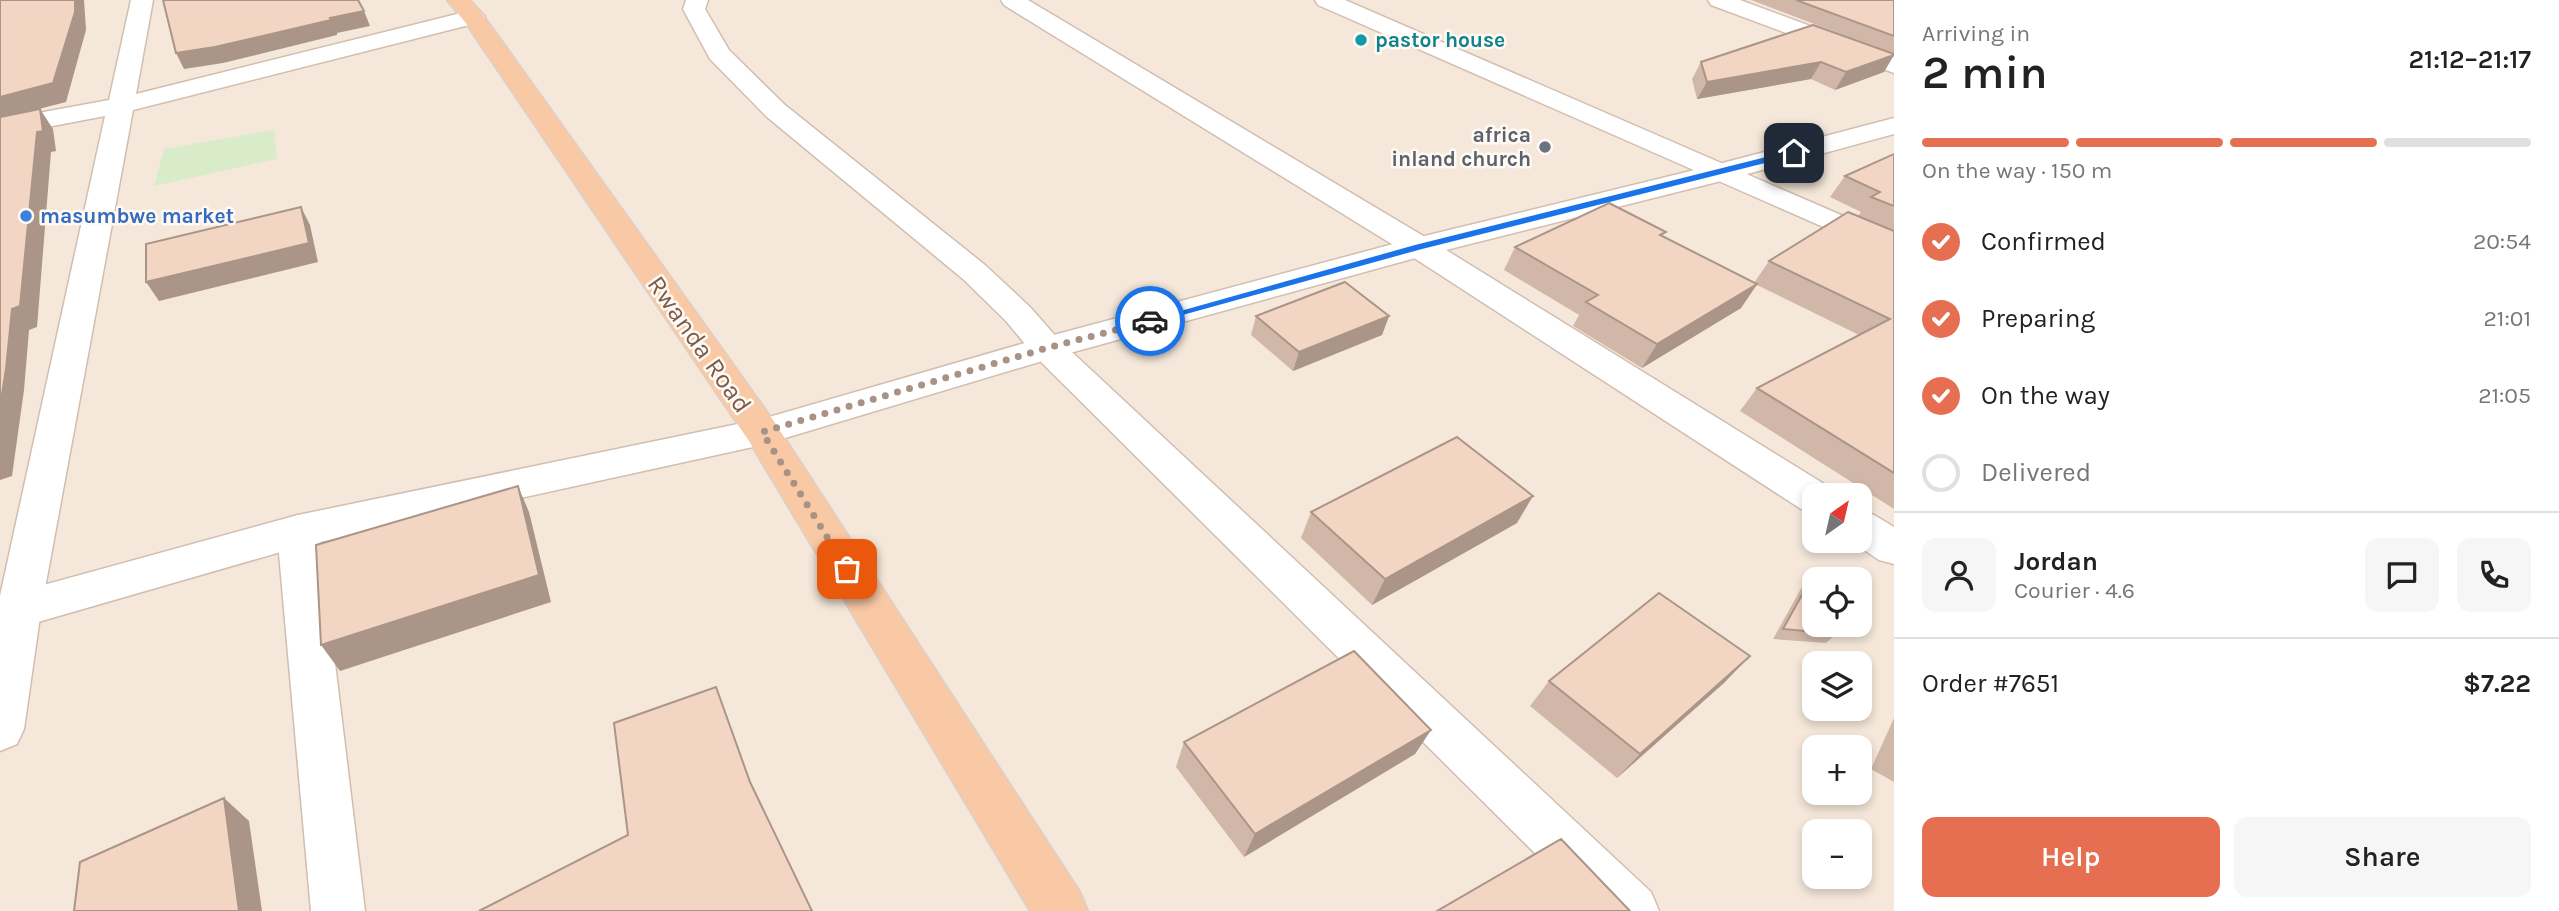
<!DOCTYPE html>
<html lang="en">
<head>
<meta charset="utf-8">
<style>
	:root { --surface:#fff; --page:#f6f6f6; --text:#222; --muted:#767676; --line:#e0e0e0; --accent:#e76f51 }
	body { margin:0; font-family:Karla,sans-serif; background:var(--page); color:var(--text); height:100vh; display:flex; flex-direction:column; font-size:26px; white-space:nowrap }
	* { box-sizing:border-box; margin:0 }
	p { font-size:23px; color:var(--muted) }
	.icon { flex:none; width:38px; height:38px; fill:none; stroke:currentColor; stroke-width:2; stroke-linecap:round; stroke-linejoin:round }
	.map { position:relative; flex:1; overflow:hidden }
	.panel { display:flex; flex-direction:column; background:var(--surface); width:665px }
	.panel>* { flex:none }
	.needle { width:46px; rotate:34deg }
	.buttons { position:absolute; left:1802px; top:483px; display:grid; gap:14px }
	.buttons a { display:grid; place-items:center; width:70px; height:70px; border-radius:14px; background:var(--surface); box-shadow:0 4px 10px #0003; font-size:35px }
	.pin { position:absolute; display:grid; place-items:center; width:60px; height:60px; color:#fff; margin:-30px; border-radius:14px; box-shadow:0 4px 10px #0006 }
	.courier { position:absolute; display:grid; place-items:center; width:70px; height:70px; margin:-35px; border:5px solid #1a73e8; border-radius:50%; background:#fff; color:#222; box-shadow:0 2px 9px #0007 }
	.summary em { font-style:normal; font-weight:600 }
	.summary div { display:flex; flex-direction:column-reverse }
	.summary { display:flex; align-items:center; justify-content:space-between; height:119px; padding:0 28px }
	h1 { font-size:46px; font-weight:600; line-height:52px }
	.bar { display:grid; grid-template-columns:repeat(4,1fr); gap:10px 7px; align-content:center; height:84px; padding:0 28px }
	.bar i { height:9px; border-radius:5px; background:var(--line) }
	.bar .active { background:var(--accent) }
	.bar p { grid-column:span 4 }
	.line { display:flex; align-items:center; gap:18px; padding:0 28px; border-top:2px solid var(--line) }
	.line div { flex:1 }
	.round { display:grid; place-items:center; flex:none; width:74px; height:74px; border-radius:14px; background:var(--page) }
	ol { padding:0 28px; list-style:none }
	li { display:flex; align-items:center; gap:21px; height:77px }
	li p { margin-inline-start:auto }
	li .icon { padding:7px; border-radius:50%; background:var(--accent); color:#fff; stroke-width:4 }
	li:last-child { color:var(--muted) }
	li i { width:38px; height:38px; border:4px solid var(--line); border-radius:50% }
	.primary-button { display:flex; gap:14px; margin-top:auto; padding:14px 28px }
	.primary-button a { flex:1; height:80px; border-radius:14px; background:var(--accent); color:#fff; font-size:28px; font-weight:600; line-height:80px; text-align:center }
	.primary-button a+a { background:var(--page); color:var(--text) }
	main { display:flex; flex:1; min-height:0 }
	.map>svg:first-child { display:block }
	.residential { fill:#f5e8da; fill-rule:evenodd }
	.green { fill:#d8ecc9 }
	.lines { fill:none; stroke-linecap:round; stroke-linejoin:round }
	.minor-casing { stroke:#d1beb0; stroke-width:3 }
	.tertiary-casing { stroke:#d1beb0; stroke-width:3 }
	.trunk-casing { stroke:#dad1cd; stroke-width:3 }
	.minor { fill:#fff; fill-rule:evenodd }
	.tertiary { fill:#fff; fill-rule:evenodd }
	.trunk { fill:#f9c8a4; fill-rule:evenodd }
	.wall { fill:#d1b7a8 }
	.shaded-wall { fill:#aa9588 }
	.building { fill:#f3d5c3; stroke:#aa9588; stroke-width:2 }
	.route { fill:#1a73e8 }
	.done { stroke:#a89285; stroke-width:7; stroke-dasharray:0 12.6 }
	.culture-dot { fill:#0f9aa8; stroke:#fffaf3; stroke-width:2.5 }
	.worship-dot { fill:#6b7280; stroke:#fffaf3; stroke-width:2.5 }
	.shop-dot { fill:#3f7fe0; stroke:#fffaf3; stroke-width:2.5 }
	.labels { text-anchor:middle; stroke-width:5; stroke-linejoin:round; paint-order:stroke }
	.far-culture-label { font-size:21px; font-weight:bold; fill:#0d838f; stroke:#fffaf3; text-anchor:start }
	.far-worship-label { font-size:21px; font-weight:bold; fill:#5b616d; stroke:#fffaf3; text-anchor:end }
	.far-shop-label { font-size:21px; font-weight:bold; fill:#366cbe; stroke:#fffaf3; text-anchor:start }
	.street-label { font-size:26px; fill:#7a5c4d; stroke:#fffaf3 }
</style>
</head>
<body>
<main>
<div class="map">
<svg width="1894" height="911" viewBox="0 0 1894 911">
	<rect width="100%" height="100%" fill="#fdf6ec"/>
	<path class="residential" d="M0,0h1894v911h-1894zM1815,495h45v46h-45zM1815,579h45v46h-45zM1815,663h45v46h-45zM1815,747h45v46h-45zM1815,831h45v46h-45z"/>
	<path class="green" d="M274,130l3,29 -123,27 10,-37z"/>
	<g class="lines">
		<g class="minor-casing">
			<path id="minor" d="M131,0h22l-17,94 337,-84 8,2 4,5 -4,5 -348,88 -92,500 -17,119 -7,15 -17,7v-155l105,-480 -105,20v-16l109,-20z
				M686,0h22l-3,9 24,41 56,55 200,160 45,42 29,33 592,552 8,19h-66l-558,-555 -29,-35 -43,-42 -196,-162 -57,-58 -27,-50z
				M1001,0h27l402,240 399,247 4,8h-18v18l-14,-4 -393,-255 -404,-249z
				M1315,0h30l549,238v20l-576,-253z
				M1708,0h32l154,57v16l-183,-68z
				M1860,510l14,5 20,12v37l-15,-4 -28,-19h9z
				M298,515l15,5 6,11 46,380h-54l-34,-380 6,-11z"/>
		</g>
		<g class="tertiary-casing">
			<path id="tertiary" d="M1894,118v16l-165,45 -299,75 -371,102 -297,89 -464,102 -298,86v-36l298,-82 464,-96 273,-79 373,-100 303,-74z"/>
		</g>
		<g class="trunk-casing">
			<path id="trunk" d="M447,0h23l11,12 294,411 305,469 8,19h-58l-281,-470 -284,-419z"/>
		</g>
		<use href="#minor" class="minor"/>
		<use href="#tertiary" class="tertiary"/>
		<use href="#trunk" class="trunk"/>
	</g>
	<path class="wall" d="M1751,0h143v54z
		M1894,54l-10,18 -49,18 -24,-11 -114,20 -5,-20 9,-17z
		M1894,154v355l-154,-98 17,-23 102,-53 -102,-50 -16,23 -99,60 -69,-42 6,-11 -75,-45 11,-23 148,-10 91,46 15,-22 89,-45 3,-4 -31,-15 15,-21z
		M1256,316h133l-7,19 -89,36 -42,-36z
		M1311,512l206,11 -145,82 -71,-67z
		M1813,575l23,59 -10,9 -53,-4 30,-54z
		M1549,681l176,1 -108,96 -87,-72z
		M1894,718v64l-23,-13z
		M1431,730l-16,24 -171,103 -68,-90 8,-25z"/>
	<path class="shaded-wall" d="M75,0h9l2,30 -20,72 -66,17v-22z
		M364,11l6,15 -33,7v2l-114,28 -39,6 -8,-16z
		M1894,55l-10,17 -49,18 11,-18z
		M1821,62l-10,17 -114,20 10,-17z
		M40,109l13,20 3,22 -5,1 -14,175 -8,3 -5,60 -12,86 -12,4v-73l12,-98z
		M301,207l9,18 8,37 -159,39 -13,-19z
		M1757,284l-16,24 -99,60 15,-24z
		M1389,316l-7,19 -89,36 6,-19z
		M518,486l11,26 22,90 -211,69 -19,-26z
		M1533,496l-16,27 -145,82 13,-26z
		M1750,656l-25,26 -108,96 23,-24z
		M1431,730l-16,24 -171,103 11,-23z
		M224,798l25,23 13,90h-23z"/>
	<path class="building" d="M0,0h75v12l-22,71 -53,14z
		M163,0h195l6,11 -34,7 1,2 -116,27 -39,6z
		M1796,0h98v36z
		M1813,25l81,29v1l-48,17 -25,-10 -114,20 -6,-20z
		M40,109l3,22 -6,1 -17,174 -8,3 -6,60 -6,38v-290z
		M1894,154v52l-23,-9 9,-5 -35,-16z
		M1609,203l57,29 -6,3 97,49 -100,60 -71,-42 12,-7 -83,-48z
		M301,207l8,36 -163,39v-38z
		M1848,212l46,19v242l-137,-85 133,-69 -121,-58z
		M1345,282l44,34 -90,36 -43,-36z
		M1457,437l76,59 -148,83 -74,-67z
		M518,486l21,89 -218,70 -5,-100z
		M1813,575l8,4h-6v46h25l-4,9 -53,-5z
		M1659,593l91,63 -110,98 -91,-73z
		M1354,651l77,79 -176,104 -71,-92z
		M716,687l34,95 62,129h-333l149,-76 -14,-112z
		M224,798l15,113h-165l6,-49z
		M1561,839l69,72h-193z"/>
	<path class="route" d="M1794,150l3,5 -375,94 -272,75 -5,-3 270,-76z"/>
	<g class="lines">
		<path class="done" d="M847,569l-85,-137 285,-84 103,-27"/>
	</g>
	<circle class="culture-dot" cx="1361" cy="40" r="7"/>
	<circle class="worship-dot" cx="1545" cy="147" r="7"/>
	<circle class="shop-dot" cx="26" cy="216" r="7"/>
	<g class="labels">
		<g class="far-culture-label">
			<text x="1375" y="47">pastor house</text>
		</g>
		<g class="far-worship-label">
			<text x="1531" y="142">africa<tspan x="1531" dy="24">inland church</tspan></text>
		</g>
		<g class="far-shop-label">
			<text x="40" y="223">masumbwe market</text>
		</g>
		<g class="street-label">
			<text transform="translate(700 344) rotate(55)" y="9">Rwanda Road</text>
		</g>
	</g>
</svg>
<div class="buttons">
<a><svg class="needle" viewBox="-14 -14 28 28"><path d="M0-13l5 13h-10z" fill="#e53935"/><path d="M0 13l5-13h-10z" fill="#767676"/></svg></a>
<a><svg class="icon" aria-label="locate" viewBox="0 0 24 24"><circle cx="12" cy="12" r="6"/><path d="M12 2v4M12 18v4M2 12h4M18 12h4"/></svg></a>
<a><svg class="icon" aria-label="layers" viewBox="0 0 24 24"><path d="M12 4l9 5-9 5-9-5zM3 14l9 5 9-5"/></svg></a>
<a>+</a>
<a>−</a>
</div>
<div class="pin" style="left:847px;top:569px;background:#ea580c"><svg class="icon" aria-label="bag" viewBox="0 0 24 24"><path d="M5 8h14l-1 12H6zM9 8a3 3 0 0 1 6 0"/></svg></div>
<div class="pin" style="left:1794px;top:153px;background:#1f2937"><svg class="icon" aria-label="home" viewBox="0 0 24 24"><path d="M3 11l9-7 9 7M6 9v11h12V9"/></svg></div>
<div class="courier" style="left:1150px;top:321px"><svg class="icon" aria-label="car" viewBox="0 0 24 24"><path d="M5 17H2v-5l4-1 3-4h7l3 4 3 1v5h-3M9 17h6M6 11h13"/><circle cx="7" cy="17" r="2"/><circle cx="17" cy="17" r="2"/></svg></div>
</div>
<section class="panel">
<div class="summary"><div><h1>2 min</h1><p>Arriving in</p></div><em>21:12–21:17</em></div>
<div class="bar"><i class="active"></i><i class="active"></i><i class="active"></i><i></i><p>On the way · 150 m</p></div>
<ol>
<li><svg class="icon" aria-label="check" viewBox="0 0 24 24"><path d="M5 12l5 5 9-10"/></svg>Confirmed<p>20:54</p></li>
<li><svg class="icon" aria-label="check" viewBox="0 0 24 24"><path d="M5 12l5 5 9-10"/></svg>Preparing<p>21:01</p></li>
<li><svg class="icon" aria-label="check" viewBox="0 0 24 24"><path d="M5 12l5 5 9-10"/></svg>On the way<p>21:05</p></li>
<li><i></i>Delivered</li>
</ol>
<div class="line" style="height:126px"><a class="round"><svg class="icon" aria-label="person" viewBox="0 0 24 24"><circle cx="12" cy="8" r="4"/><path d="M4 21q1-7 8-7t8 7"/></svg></a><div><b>Jordan</b><p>Courier · 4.6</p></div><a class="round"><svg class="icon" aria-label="chat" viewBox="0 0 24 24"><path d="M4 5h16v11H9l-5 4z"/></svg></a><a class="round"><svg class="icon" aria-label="phone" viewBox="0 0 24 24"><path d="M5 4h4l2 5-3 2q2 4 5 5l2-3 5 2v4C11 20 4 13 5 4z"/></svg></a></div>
<div class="line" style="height:91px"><div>Order #7651</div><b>$7.22</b></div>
<div class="primary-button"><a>Help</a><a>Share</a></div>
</section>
</main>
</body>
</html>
